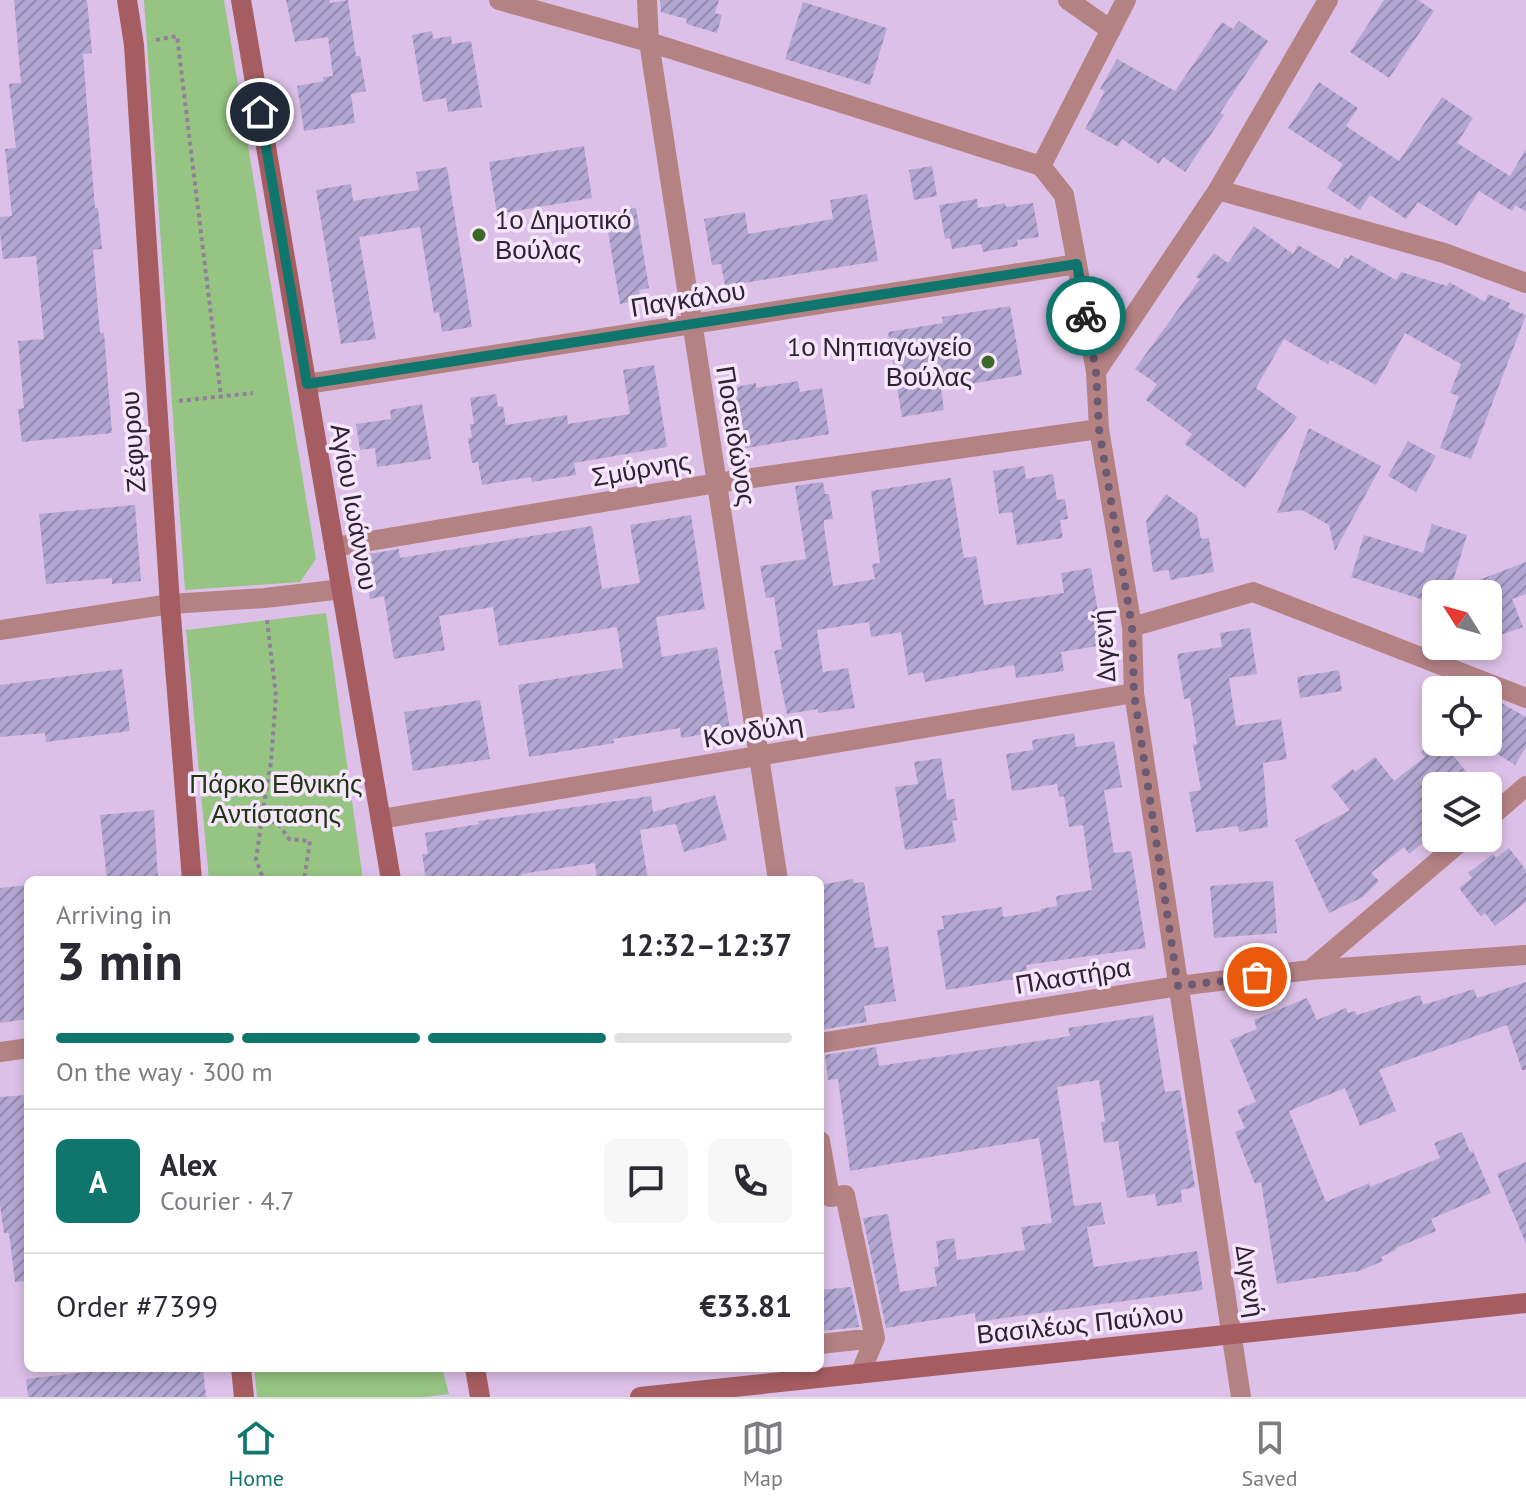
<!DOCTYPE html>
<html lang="en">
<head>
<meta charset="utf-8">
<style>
	:root { --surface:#fff; --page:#f7f7f7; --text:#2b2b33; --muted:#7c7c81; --line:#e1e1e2; --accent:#0f766e }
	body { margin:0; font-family:"PT Sans",sans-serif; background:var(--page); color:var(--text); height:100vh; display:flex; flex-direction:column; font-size:30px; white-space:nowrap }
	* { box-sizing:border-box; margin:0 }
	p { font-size:26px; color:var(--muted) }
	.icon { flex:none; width:44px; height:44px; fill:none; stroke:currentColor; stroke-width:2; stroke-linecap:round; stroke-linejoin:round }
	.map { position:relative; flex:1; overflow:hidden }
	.details { position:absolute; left:24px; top:876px; width:800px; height:496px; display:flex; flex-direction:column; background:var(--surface); border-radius:12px; box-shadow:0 4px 12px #0003 }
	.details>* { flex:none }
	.needle { width:52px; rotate:307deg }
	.tools { position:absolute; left:1422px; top:580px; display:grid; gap:16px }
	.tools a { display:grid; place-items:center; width:80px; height:80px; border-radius:12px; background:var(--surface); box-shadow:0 4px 12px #0003; font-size:40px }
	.pin { position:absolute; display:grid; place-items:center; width:68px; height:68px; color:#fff; margin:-34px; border:4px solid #fff; border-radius:50%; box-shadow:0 2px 8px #0007 }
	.courier { position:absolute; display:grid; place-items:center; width:80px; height:80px; margin:-40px; border:6px solid #0f766e; border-radius:50%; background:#fff; color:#222; box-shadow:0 2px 10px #0007 }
	.overview em { font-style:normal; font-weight:700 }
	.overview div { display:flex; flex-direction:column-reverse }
	.overview { display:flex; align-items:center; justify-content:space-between; height:136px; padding:0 32px }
	h1 { font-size:52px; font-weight:700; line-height:60px }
	.bar { display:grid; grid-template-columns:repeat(4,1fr); gap:12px 8px; align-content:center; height:96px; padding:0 32px }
	.bar i { height:10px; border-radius:6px; background:var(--line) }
	.bar .active { background:var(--accent) }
	.bar p { grid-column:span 4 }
	.line { display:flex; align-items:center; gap:20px; padding:0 32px; border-top:2px solid var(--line) }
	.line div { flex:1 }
	.round { display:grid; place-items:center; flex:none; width:84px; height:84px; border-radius:12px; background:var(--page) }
	.menu { display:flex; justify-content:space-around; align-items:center; height:112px; border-top:2px solid var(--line); background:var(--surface); font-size:22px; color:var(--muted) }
	.menu a { display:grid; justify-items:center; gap:4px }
	.menu .active { color:var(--accent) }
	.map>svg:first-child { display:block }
	.green { fill:#96c482 }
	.building { fill:url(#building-hatch) }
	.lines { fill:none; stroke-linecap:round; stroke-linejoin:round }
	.path { stroke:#937e9b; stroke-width:4; stroke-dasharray:4 4; stroke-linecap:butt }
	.street { stroke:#b58284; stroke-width:20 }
	.secondary { stroke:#a65d61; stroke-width:20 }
	.done { stroke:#6b5a72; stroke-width:8; stroke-dasharray:0 14.4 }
	.route { stroke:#0f766e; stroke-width:10 }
	.poi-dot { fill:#3c6826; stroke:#f5e6fb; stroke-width:3 }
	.labels { text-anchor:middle; stroke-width:7; stroke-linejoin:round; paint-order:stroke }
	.poi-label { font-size:26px; fill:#2e2332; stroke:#f5e6fb; text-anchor:start }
	.street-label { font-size:26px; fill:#2e2332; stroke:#f5e6fb }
	.park-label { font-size:26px; fill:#1d3610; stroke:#f5e6fb }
</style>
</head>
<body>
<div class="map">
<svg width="1526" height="1397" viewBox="0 0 1526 1397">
	<defs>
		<pattern id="building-hatch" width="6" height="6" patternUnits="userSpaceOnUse" patternTransform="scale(2)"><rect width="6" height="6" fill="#b2a7d2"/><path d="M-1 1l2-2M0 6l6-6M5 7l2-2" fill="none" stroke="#9188ab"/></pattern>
	</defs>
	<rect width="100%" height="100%" fill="#ddc0e8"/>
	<path class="green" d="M144,0h80l92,559 -16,23 -115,8z
		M326,613l37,267h-154l-23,-250z
		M254,1368h188l7,26 -25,3h-167z"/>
	<path class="building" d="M14,0h73l5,53 -9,1 12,154h3l4,41 -9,1 7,83h4l8,100 -90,9 -4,-33 6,-1 -6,-67 26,-2 -8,-83 -33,3 -3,-26v-16l12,-1 -7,-67 11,-1 -7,-64 12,-1z
		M286,0h44v3l18,-3 8,56h4l6,35 -15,3 4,29 -51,8 -7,-45 27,-5 -1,-4 10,-1 -5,-39 -33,5z
		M660,0h59l-4,13 7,2 -5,18 -31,-9 1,-5 -26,-7z
		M1384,0h34l16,11 -45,67 -39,-26z
		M803,2l84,26 -17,57 -85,-26z
		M1239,21l29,20 -48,72 4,2 -39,57 -22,-15 -4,7 -37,-25 -4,8 -33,-18 20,-38 -5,-2 17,-30 58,32 47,-69 11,7z
		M432,31l1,8 18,-3 1,8 19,-3 11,66 -34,5 -2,-14 -23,4 -11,-67z
		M1319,82l39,26 -12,18 53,35 43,-64 31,21 -16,25 53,33 16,-27v63l-11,-7 -3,6 -33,-20 -22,35 -39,-24 -12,17 -36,-24 -10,15 -33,-22 16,-24 -55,-36z
		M584,146l8,52 -95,16 -8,-52z
		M932,166l5,30 -23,4 -5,-30z
		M447,167l25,160 -30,5 -3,-20 -5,1 -14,-86 -61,10 17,102 -35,5 -25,-154 35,-6 2,17 66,-11 -3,-18z
		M867,194l11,67 -153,25 -4,-22 -9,1 -8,-46 41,-7 3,22 85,-15 -3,-19z
		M977,199l1,9 27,-5 1,4 27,-4 6,34 -22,3 1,6 -35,6 -2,-8 -29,5 -2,-11 -5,1 -6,-34z
		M636,208l13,80 -10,2 2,10 -21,4 -15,-91z
		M1254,226l39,28 5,-9 41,24 6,-12 3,2 3,-4 45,25 5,-8 46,14 2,-4 36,20 3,-8 22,9 -2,5 18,7 -55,144 -31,-11 19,-52 -9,-3 11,-29 -56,-31 -29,52 -46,-25 -2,4 -44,-25 -28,49 41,29 -52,71 -60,-44 7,-10 -46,-34 11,-16 -22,-15 65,-90 -4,-2 18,-24 14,10z
		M1010,306l12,69 -81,14 3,21 -42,7 -14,-85 55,-9 -1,-6z
		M654,365l13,82 -93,16 2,12 -44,7 -1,-5 -49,8 -4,-23 -6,1 -4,-25 4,-1 -2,-13h4l-4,-26 26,-4 2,13 5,-1 3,19 61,-10 1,9 62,-10 -7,-44z
		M798,381l2,11 22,-4 7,46 -88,15 -10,-61 25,-5v5z
		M422,404l9,55 -54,8 -2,-19 -15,2 -4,-26 35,-5 -1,-9z
		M1309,428l72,38 -46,85 -6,-26 -27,-15 -25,3z
		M1408,441l28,15 -20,36 -28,-16z
		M1024,466l2,13 27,-5 4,26 8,-1 3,20 -8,1 3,18 -46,7 -5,-33 -13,2 -6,-43z
		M951,478l13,80 12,-2 8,49 80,-12 -3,-20 30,-5 12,77 -42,7 3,19 -48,7 -2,-13 -89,17 -2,-10 -15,3 -7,-43 -30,5 -2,-15 -52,8 6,42 25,-4 7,40 -37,5v-4l-31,5 -13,-63 8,-2 -8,-52 -8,1 -6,-32 46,-7 -11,-73 28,-4 2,12h4l4,25 -9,1v7l9,59 42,-7 -3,-15 8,-1 -9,-72z
		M1166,494l31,22 4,23 8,-1 5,34 -44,8 -1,-10 -16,2 -7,-51z
		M135,505l6,76 -29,3v-6l-66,6 -7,-70z
		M691,515l14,94 -49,8 6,40 55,-10 13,83 -49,8 -1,-10 -67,11 1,4 -85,14 -11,-72 105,-17 -6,-41 -118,19 -6,-39 -54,9 6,34 -51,9 -10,-63 -14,3 -7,-44 36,-6 1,9 192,-32 10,63 38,-6 -10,-58z
		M1432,524l35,11 -17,56 76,-29v32l-14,5 11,28 -25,9 -10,-26v-16h-52v10l-85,-27 13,-42 59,18z
		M1250,628l7,46 -28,4 7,48 45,-7 6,40 -24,4 5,64 -29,5 -1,-6 -42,6 -7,-40 12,-2 -8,-45 4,-1 -7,-46 -6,1 -7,-45 45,-7 -2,-14z
		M122,669l8,62 -84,11 -1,-9 -45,4v-52z
		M1339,670l3,21 -42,7 -3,-21z
		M480,700l10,59 -77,12 -9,-59z
		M1496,700l30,17v30l-11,18 -27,-17v-34z
		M1074,733l2,14 38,-6 8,46 -18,3 10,63 17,-2 15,97 -120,17 2,12 -82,13 -9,-60 7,-1 -2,-13 60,-9 1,10 38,-6v-2l16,-3 -1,-10 36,-6 -9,-65 -14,2 -5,-31 -5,1 -2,-13 -45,7 -6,-37 27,-4 -1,-10z
		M1432,742h11l34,44h-41v47l-27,21 -5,-7 -33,26 8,8 -16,16 -34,16 -34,-73 55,-30 -19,-24 22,-17 2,3 20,-15 19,24 31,-24 -4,-5z
		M941,758l6,42 7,-1 3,21 -5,1 4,21 -51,8 -10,-63 23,-3 -4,-22z
		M715,795l12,45 -43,12 -8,-28 -36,6 8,50h-51l-2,-17 -74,11 1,6h-96l-4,-26h6l-3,-21 54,-9 -1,-3 173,-25 2,16z
		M154,810l4,70h-51l-7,-65z
		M1509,848l17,22v32l-31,24 -10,-13 -4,4 -22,-29 13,-10 -4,-5 25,-19 3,4z
		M853,879l1,4 10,-1 11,66 13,-2 8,55 -32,5 3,16 -46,8 -1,-145z
		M1273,881l4,52 -63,5 -4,-52z
		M28,885v134l-28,4v-135z
		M1526,982v88h-4l-15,-45 -128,45 17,41 -36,15 -15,-38 -56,23 37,91 43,-19 1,4 70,-29 -6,-15 28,-11 8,20 3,-1 18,42 -60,26 5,12 -40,17v2l-15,7 2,4 -24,10 -82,13 -16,-102 -6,2 -20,-52 10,-4 -8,-18 19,-8 -26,-62 27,-11 -3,-9 53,-22 10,22 29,-12 2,5 7,-2 2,4 63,-20 3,10 51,-16 3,9z
		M1153,1015l12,77 15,-2 15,97 -14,3 1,12 -25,4 -2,-12 -28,4 -9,-57 -14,2 -3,-21h4l-6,-42 -42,7 17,119 27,-4 4,22 -18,3 7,40 103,-16 6,39 -227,32 -1,-9 -89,15 -23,-110 25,-4 12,78 37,-6 -3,-19 5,-1 -3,-25 18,-3 3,22 68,-10 -4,-23 31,-4 -13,-85 -189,33 -12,-92 -10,1 -3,-25 51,-8 3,19 191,-30 -2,-8z
		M28,1095v186l-13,1 -6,-49h-5l-4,-28v-108z
		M1526,1162v82l-29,-70z
		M851,1287l8,40 -37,4 -2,-41z
		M119,1368h84l3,29h-178l-2,-18z"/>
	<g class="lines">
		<path class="path" d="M156,40l21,-4 44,361
			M179,401l74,-8
			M267,620l9,76 -5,66 -9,55 17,8 10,14 21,2 -6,39
			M262,817l-6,43 8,20"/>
		<path class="street" d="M499,0l150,42 392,124
			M647,0l2,42 129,838
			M1068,0l43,30
			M1126,0l-85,166 23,29 13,69 19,108 3,57 33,198 2,66 107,704
			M1218,190l226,63 82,30
			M1096,372l122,-182 110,-190
			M307,384l770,-120
			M334,547l383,-64 382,-54
			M1132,627l121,-35 273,106
			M0,630l170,-26 95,-6 77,-9
			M381,819l753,-126
			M1488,819l38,-33
			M1310,970l155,-132
			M820,1043l358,-57 132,-16 216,-15
			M0,1052l28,-4
			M820,1141l10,56 15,-2 30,143 -15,36
			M820,1344l55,-6"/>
		<path class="secondary" d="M127,0l7,45 36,559 22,276
			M241,0l150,880
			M241,1368l3,29
			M475,1368l5,29
			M640,1397l886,-94"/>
	</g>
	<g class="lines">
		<path class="done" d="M1086,316l10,56 3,57 33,198 2,66 44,293 79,-9"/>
		<path class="route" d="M260,112l47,272 770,-120 9,52"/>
	</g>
	<g class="poi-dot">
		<circle cx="479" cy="235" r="8"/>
		<circle cx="988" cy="362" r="8"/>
	</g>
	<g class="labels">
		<g class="poi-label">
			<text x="495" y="229">1ο Δημοτικό<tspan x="495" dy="30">Βούλας</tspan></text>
			<text x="972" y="356" text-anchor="end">1ο Νηπιαγωγείο<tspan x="972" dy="30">Βούλας</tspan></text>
		</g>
		<g class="street-label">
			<text transform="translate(688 299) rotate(-9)" y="9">Παγκάλου</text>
			<text transform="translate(736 436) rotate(81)" y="9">Ποσειδώνος</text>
			<text transform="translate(133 442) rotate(-94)" y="9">Ζέφυρου</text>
			<text transform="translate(641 469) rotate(-10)" y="9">Σμύρνης</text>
			<text transform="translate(354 507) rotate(80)" y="9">Αγίου Ιωάννου</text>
			<text transform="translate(1104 646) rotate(-94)" y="9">Διγενή</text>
			<text transform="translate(753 731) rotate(-9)" y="9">Κονδύλη</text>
			<text transform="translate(1073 976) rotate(-9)" y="9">Πλαστήρα</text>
			<text transform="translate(1250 1281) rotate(81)" y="9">Διγενή</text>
			<text transform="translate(1080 1324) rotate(-6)" y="9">Βασιλέως Παύλου</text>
		</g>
		<g class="park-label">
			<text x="276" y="793">Πάρκο Εθνικής<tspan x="276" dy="30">Αντίστασης</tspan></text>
		</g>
	</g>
</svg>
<div class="tools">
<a><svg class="needle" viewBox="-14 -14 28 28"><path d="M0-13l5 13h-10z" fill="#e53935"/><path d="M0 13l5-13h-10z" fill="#7c7c81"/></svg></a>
<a><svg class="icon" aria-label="locate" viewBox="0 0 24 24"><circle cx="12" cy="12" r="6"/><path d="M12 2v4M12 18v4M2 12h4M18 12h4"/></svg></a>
<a><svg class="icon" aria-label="layers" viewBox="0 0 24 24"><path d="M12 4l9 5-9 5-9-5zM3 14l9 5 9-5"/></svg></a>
</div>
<div class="pin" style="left:1257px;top:977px;background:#ea580c"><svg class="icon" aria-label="bag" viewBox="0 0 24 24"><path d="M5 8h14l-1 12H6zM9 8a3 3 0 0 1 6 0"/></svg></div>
<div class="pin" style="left:260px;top:112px;background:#1f2937"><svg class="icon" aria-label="home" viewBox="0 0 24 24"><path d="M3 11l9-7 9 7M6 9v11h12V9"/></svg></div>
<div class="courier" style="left:1086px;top:316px"><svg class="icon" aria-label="bike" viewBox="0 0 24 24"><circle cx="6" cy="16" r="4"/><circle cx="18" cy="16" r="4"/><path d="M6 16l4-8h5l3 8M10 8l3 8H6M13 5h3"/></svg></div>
<section class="details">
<div class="overview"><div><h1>3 min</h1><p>Arriving in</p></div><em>12:32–12:37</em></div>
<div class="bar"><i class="active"></i><i class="active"></i><i class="active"></i><i></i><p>On the way · 300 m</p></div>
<div class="line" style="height:144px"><b class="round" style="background:var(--accent);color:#fff">A</b><div><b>Alex</b><p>Courier · 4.7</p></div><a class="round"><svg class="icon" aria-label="chat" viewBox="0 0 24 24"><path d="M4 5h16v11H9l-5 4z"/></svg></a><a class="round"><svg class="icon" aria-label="phone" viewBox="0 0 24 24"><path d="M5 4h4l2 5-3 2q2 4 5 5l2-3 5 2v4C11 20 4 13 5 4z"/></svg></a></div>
<div class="line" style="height:104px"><div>Order #7399</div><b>€33.81</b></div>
</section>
</div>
<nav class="menu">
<a class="active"><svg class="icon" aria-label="home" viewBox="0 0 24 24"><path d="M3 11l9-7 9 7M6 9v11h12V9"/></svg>Home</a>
<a><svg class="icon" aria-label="map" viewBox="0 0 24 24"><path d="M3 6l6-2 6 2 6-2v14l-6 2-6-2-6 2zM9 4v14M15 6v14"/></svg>Map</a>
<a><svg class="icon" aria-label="saved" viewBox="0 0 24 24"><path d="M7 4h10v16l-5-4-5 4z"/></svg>Saved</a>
</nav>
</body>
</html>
